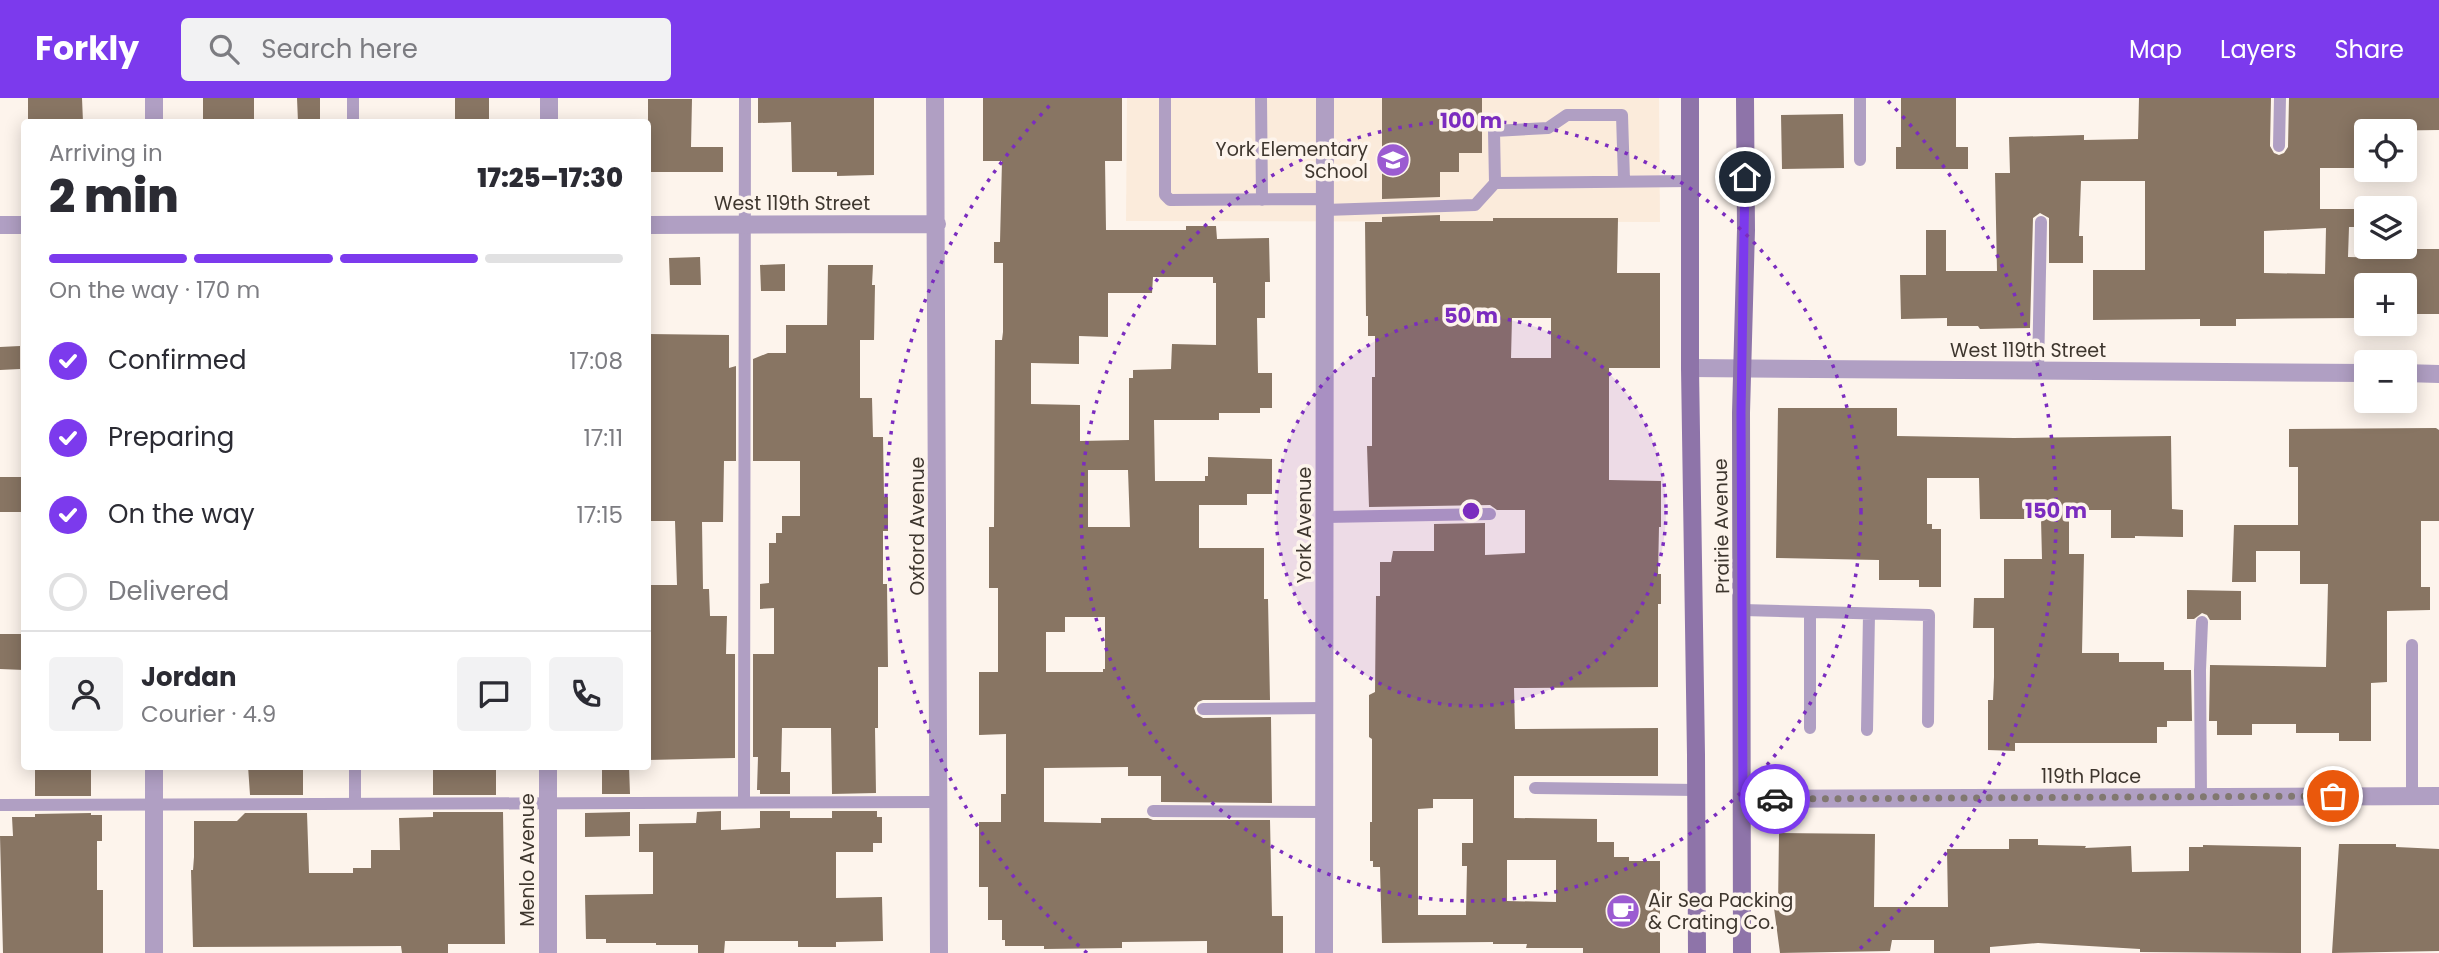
<!DOCTYPE html>
<html lang="en">
<head>
<meta charset="utf-8">
<style>
	:root { --surface:#fff; --page:#f2f2f3; --text:#2b2b33; --muted:#7c7c81; --line:#e1e1e2; --accent:#7c3aed }
	body { margin:0; font-family:Poppins,sans-serif; background:var(--page); color:var(--text); height:100vh; display:flex; flex-direction:column; font-size:26px; white-space:nowrap }
	* { box-sizing:border-box; margin:0 }
	p { font-size:23px; color:var(--muted) }
	.icon { flex:none; width:38px; height:38px; fill:none; stroke:currentColor; stroke-width:2; stroke-linecap:round; stroke-linejoin:round }
	.map { position:relative; flex:1; overflow:hidden }
	.side { position:absolute; left:21px; top:21px; width:630px; height:651px; display:flex; flex-direction:column; background:var(--surface); border-radius:7px; box-shadow:0 4px 18px #0003 }
	.side>* { flex:none }
	.fabs { position:absolute; left:2354px; top:21px; display:grid; gap:14px }
	.fabs a { display:grid; place-items:center; width:63px; height:63px; border-radius:7px; background:var(--surface); box-shadow:0 4px 18px #0003; font-size:35px }
	.pin { position:absolute; display:grid; place-items:center; width:60px; height:60px; color:#fff; margin:-30px; border:4px solid #fff; border-radius:50%; box-shadow:0 2px 7px #0007 }
	.courier { position:absolute; display:grid; place-items:center; width:70px; height:70px; margin:-35px; border:5px solid #7c3aed; border-radius:50%; background:#fff; color:#222; box-shadow:0 2px 9px #0007 }
	.summary em { font-style:normal; font-weight:800 }
	.summary div { display:flex; flex-direction:column-reverse }
	.summary { display:flex; align-items:center; justify-content:space-between; height:119px; padding:0 28px }
	h1 { font-size:46px; font-weight:800; line-height:52px }
	.bar { display:grid; grid-template-columns:repeat(4,1fr); gap:10px 7px; align-content:center; height:84px; padding:0 28px }
	.bar i { height:9px; border-radius:5px; background:var(--line) }
	.bar .selected { background:var(--accent) }
	.bar p { grid-column:span 4 }
	.line { display:flex; align-items:center; gap:18px; padding:0 28px; border-top:2px solid var(--line) }
	.line div { flex:1 }
	.round { display:grid; place-items:center; flex:none; width:74px; height:74px; border-radius:7px; background:var(--page) }
	ol { padding:0 28px; list-style:none }
	li { display:flex; align-items:center; gap:21px; height:77px }
	li p { margin-inline-start:auto }
	li .icon { padding:7px; border-radius:50%; background:var(--accent); color:#fff; stroke-width:4 }
	li:last-child { color:var(--muted) }
	li i { width:38px; height:38px; border:4px solid var(--line); border-radius:50% }
	header { display:flex; align-items:center; gap:42px; box-sizing:border-box; height:98px; padding:0 35px; background:var(--accent); color:#fff }
	header strong { font-size:33px }
	nav { display:flex; gap:38px; margin-inline-start:auto; font-size:24px }
	.search { width:490px; height:63px; background:var(--page); display:flex; align-items:center; gap:18px; box-sizing:border-box; padding:0 24px; border-radius:7px; color:var(--muted); font-size:26px }
	.map>svg:first-child { display:block }
	.built { fill:#fbebdb }
	.building { fill:#887563; fill-rule:evenodd }
	.lines { fill:none; stroke-linecap:round; stroke-linejoin:round }
	.service { stroke:#b09fc3; stroke-width:12 }
	.minor { stroke:#b09fc3; stroke-width:18 }
	.secondary { stroke:#8e74a9; stroke-width:18 }
	.done { stroke:#817870; stroke-width:7; stroke-dasharray:0 12.6 }
	.route { stroke:#7c3aed; stroke-width:9 }
	.ring { fill:none; stroke:#7b2cbf; stroke-width:3.5; stroke-dasharray:3.5 7 }
	.labels { text-anchor:middle; stroke-width:7; stroke-linejoin:round; paint-order:stroke }
	.poi-label { font-size:19px; fill:#3e362e; stroke:#fdf4ec; text-anchor:end }
	.street-label { font-size:19px; fill:#3e362e; stroke:#fdf4ec }
	.centre { fill:#7b2cbf; stroke:#fdf4ec; stroke-width:3.5 }
	.ring-label { font-size:21px; text-anchor:middle; font-weight:bold; fill:#7b2cbf; stroke:#fdf4ec; stroke-width:7; stroke-linejoin:round; paint-order:stroke }
</style>
</head>
<body>
<header>
<strong>Forkly</strong>
<div class="search"><svg class="icon" aria-label="search" viewBox="0 0 24 24"><circle cx="10" cy="10" r="6"/><path d="M15 15l6 6"/></svg>Search here</div>
<nav><a>Map</a><a>Layers</a><a>Share</a></nav>
</header>
<div class="map">
<svg width="2439" height="855" viewBox="0 0 2439 855">
	<rect width="100%" height="100%" fill="#fdf4ec"/>
	<path class="built" d="M1127,0h532l1,124 -534,-1z"/>
	<path class="building" d="M28,0h54l1,24h-55z
		M203,0h51v21h-51z
		M297,0h23v24h-22z
		M455,0h34v22h-34z
		M758,0h116v77l-37,1v-4h-45l-1,-50 -33,1z
		M983,0h139v63h-17l1,69h80v-4h30l1,13 52,-1 1,44h-5v36h-8l1,55h14v35h-12v5h-41v7h-65l1,61h50v-5h3v-19l64,2v35h-25v11h-48v43h65v51h4l2,101h-67l-5,2 -4,6 2,6 7,4 68,-1 1,86 -111,-1v-26h-33v-9l-84,1v54l57,1v-5h47l5,2h117l2,96h11v37h-76v-12l-85,1v6l-78,1v-3h-39v-6h-3v-20h-14v-33h-9v-65h22v-28h5v-60l-27,1v-63h19v-84h-9v-61h5l1,-187h7l1,-8v-69h-9v-21h6l2,-81h-19zM1153,179h60v6h3v62l-44,-1 -1,25 -38,1v8h-4v62l-49,1v-36l-49,-1v-41l48,1v-28l29,1v-44h44zM1088,372h40l2,57h-42zM1065,519h40v52h-2v3h-57v-40h19z
		M1382,0h100v55h-23v19h-19v25l-58,2z
		M1901,0h55v49h12v22h-72v-22h5z
		M2139,0h132l-1,48 4,7 5,2 5,-2 4,-6 1,-49h150v32l-73,1v13h-7v24h-39v41h44l1,18h-16l-1,30 43,1v-9h48v65h-35v-29h-38v28h-9v5l-121,1v7h-36v-7l-107,1v-50h52v-89h-64l-2,55h4v27h-34v-45l-9,-5 -7,5 -3,110 -50,1 -2,-3h-31v-8l-46,1 -1,-44h26v-45h20v41h51l-2,-98h15l-1,-36 75,-2v5l54,-1zM2326,130l-1,46 -61,-1v-42z
		M648,1h44l-1,48h32v25h-75z
		M1843,16l1,54 -62,1 -1,-54z
		M1440,117v6h53v-3h125l-1,55h43v95h-51v112l52,1v46h-2l-1,47h3v30h-3v83l-144,1 1,41 143,-1v48h-144v42l83,1v23h17v15h15v4h31v92h-77v-5h-57l1,-4h-34v-2l-111,1 -2,-76h-7v-6h-3v-39h2v-83l-3,-2v-42l6,-3 1,-96h4v-34h11l2,-11h41v-27l51,-1v32l40,-2v-43h-28l-7,-5 -121,2 -2,-61h5v-69h3v-41h-7v-20h-2l-1,-94h17v-5zM1512,220h39v40h-40zM1433,701h40v44h-11v23h5l-1,49h-48v-106l15,-1zM1507,762h49v42l-49,-1z
		M700,159l1,28h-31l-1,-27z
		M785,166v27h-24l-1,-26z
		M828,167h45l-1,20h3l-1,55h-14v58h12l1,39h10l1,60h4v34h-5v53h4l1,83h-10v61h-3l1,65 -44,1 -1,-66h-49l-1,44h9v22h-30v-4h-3l1,-33h-5v-103h21v-46l-14,1v-25l9,-1v-40h7v-10h6v-17h18v-55h-47v-102l15,-6h18v-28h41z
		M648,236l81,1v33l7,-2v95h-12l-1,61h-21l1,67h6l1,27h17l-1,38h9v104l-87,2v-175h29l-2,-64h-27z
		M20,248v23l-20,1v-23z
		M1778,310h119v28l117,2 157,-2 1,73 11,1v27l-48,-1v2h-24v-28h-42v44h15l-2,99h37v9h45v8h27l1,51h-25v6h-10v16h-142v8l-27,-1v-50h5l1,-23v-49h-21l1,-30h30v-39h38l-1,-40h-61l-1,-41h-52v46h5v5h9v58h-22v-7h-40v-20l-103,-2z
		M2436,330l3,2v91h-18v66h9v23l-43,1v71l-16,1v58h-32v-8h-43v-9h-44v11h-35v-14h-8l1,-56 116,2 2,-83h-28v-33h-44v31h-24l2,-57h64v-58h-9v-38z
		M0,379h24v35h-24z
		M2187,492l54,1v29h-31l-3,-5 -5,-2 -8,6h-7z
		M0,536h24v36l-24,-1z
		M35,668h56v30h-56z
		M248,668h55v29h-53z
		M433,668h63v29h-63z
		M602,668h27l1,28h-28z
		M721,713v19l39,-2v-17h30v7h42v-7h45v6h5v26h-9v9h-37v46l46,-1 1,44 -47,1v5h-38v-6h-73l-1,12h-26v-8h-42v-2h-50v-4h-20l-1,-44 68,-1v-42h-14v-28l57,-1 1,-11z
		M433,714h70l2,132h-57v9h-46l-1,-7 -208,1 -2,-77h2l1,-13v-36h43l8,-8h62l2,60h44v-5h18v-18h29l-1,-32 34,-1z
		M630,714v24l-45,1v-24z
		M91,715v2h11v26h-5v49h6v63h-100l-3,-117h13l-1,-19h23v-3z
		M1779,735l96,1 -1,73h74l-1,-58h62v-10h29v6l48,1 -1,2 46,-2 1,26 57,-1v-24h14v-2l98,2v106l-161,-1v-3l-102,-6 -48,4v6h-56v-13h-42l-2,11 -110,2 -6,-45h4z
		M2339,746h57v3l43,2v102l-107,2z"/>
	<g class="lines">
		<path class="service" d="M1165,0v97l5,5 155,-1
			M1261,0l1,102
			M1860,0v62
			M353,24v-24
			M2279,48l1,-48
			M1495,85l196,-2
			M1325,112l150,-5 20,-22 -1,-52 54,-3 19,-13h55l2,65
			M2038,273l3,-149
			M1325,419l165,-3
			M1743,512l186,5 -1,107
			M1810,514v116
			M1203,611l122,-1
			M1867,632l2,-116
			M355,668v38
			M1535,690l162,2
			M2201,698l-1,-126 2,-48
			M2412,698v-151
			M744,704l1,-704
			M0,707l938,-3
			M1153,713l172,1"/>
		<path class="minor" d="M154,0v24
			M549,0v24
			M935,0l4,855
			M0,127h24
			M648,127l289,-1
			M1690,270l676,5
			M2404,275l35,1
			M154,668v187
			M1743,701l696,-3
			M548,855v-187
			M1324,855l1,-855"/>
		<path class="secondary" d="M1690,0v270l6,387 1,198
			M1742,855l-1,-540 5,-183 -1,-132"/>
	</g>
	<g class="lines">
		<path class="done" d="M1775,701l558,-3"/>
		<path class="route" d="M1745,79l-4,236 2,386h32"/>
	</g>
	<circle cx="1471" cy="413" r="195" fill="#7b2cbf" fill-opacity=".12"/>
	<g class="ring">
		<circle cx="1471" cy="413" r="195"/>
		<circle cx="1471" cy="413" r="390"/>
		<path d="M1087 855A585 585 0 0 1 1054 3M1888 3A585 585 0 0 1 1855 855"/>
	</g>
	<defs>
		<g id="school-disc" transform="scale(1.75)"><circle r="9.5" fill="#9b5bd1" stroke="#fdf4ec"/><path d="M0-5L7-2L0 1L-7-2ZM-4 1L0 2.5L4 1V4Q0 6-4 4Z" fill="#fff"/></g>
		<g id="cafe-disc" transform="scale(1.75)"><circle r="9.5" fill="#9b5bd1" stroke="#fdf4ec"/><path d="M-5.5-4.5H6V0H3Q3 3.5 0 3.5H-2.5Q-5.5 3.5-5.5 0ZM3-3.2v2h1.7v-2ZM-6 4.5H4V6H-6Z" fill="#fff"/></g>
	</defs>
	<g fill-rule="evenodd">
		<use href="#school-disc" x="1393" y="62"/>
		<use href="#cafe-disc" x="1623" y="813"/>
	</g>
	<g class="labels">
		<g class="poi-label">
			<text x="1368" y="58">York Elementary<tspan x="1368" dy="22">School</tspan></text>
			<text x="1648" y="809" text-anchor="start">Air Sea Packing<tspan x="1648" dy="22">&amp; Crating Co.</tspan></text>
		</g>
		<g class="street-label">
			<text x="792" y="112">West 119th Street</text>
			<text x="2028" y="259">West 119th Street</text>
			<text transform="translate(1304 427) rotate(-90)" y="7">York Avenue</text>
			<text transform="translate(917 428) rotate(-90)" y="7">Oxford Avenue</text>
			<text transform="translate(1721 428) rotate(-91)" y="7">Prairie Avenue</text>
			<text x="2091" y="685">119th Place</text>
			<text transform="translate(527 762) rotate(-90)" y="7">Menlo Avenue</text>
		</g>
	</g>
	<circle cx="1471" cy="413" r="10" class="centre"/>
	<g class="ring-label">
		<text x="1471" y="30">100 m</text>
		<text x="1471" y="225">50 m</text>
		<text x="2056" y="420">150 m</text>
	</g>
</svg>
<div class="fabs">
<a><svg class="icon" aria-label="locate" viewBox="0 0 24 24"><circle cx="12" cy="12" r="6"/><path d="M12 2v4M12 18v4M2 12h4M18 12h4"/></svg></a>
<a><svg class="icon" aria-label="layers" viewBox="0 0 24 24"><path d="M12 4l9 5-9 5-9-5zM3 14l9 5 9-5"/></svg></a>
<a>+</a>
<a>−</a>
</div>
<div class="pin" style="left:2333px;top:698px;background:#ea580c"><svg class="icon" aria-label="bag" viewBox="0 0 24 24"><path d="M5 8h14l-1 12H6zM9 8a3 3 0 0 1 6 0"/></svg></div>
<div class="pin" style="left:1745px;top:79px;background:#1f2937"><svg class="icon" aria-label="home" viewBox="0 0 24 24"><path d="M3 11l9-7 9 7M6 9v11h12V9"/></svg></div>
<div class="courier" style="left:1775px;top:701px"><svg class="icon" aria-label="car" viewBox="0 0 24 24"><path d="M5 17H2v-5l4-1 3-4h7l3 4 3 1v5h-3M9 17h6M6 11h13"/><circle cx="7" cy="17" r="2"/><circle cx="17" cy="17" r="2"/></svg></div>
<section class="side">
<div class="summary"><div><h1>2 min</h1><p>Arriving in</p></div><em>17:25–17:30</em></div>
<div class="bar"><i class="selected"></i><i class="selected"></i><i class="selected"></i><i></i><p>On the way · 170 m</p></div>
<ol>
<li><svg class="icon" aria-label="check" viewBox="0 0 24 24"><path d="M5 12l5 5 9-10"/></svg>Confirmed<p>17:08</p></li>
<li><svg class="icon" aria-label="check" viewBox="0 0 24 24"><path d="M5 12l5 5 9-10"/></svg>Preparing<p>17:11</p></li>
<li><svg class="icon" aria-label="check" viewBox="0 0 24 24"><path d="M5 12l5 5 9-10"/></svg>On the way<p>17:15</p></li>
<li><i></i>Delivered</li>
</ol>
<div class="line" style="height:126px"><a class="round"><svg class="icon" aria-label="person" viewBox="0 0 24 24"><circle cx="12" cy="8" r="4"/><path d="M4 21q1-7 8-7t8 7"/></svg></a><div><b>Jordan</b><p>Courier · 4.9</p></div><a class="round"><svg class="icon" aria-label="chat" viewBox="0 0 24 24"><path d="M4 5h16v11H9l-5 4z"/></svg></a><a class="round"><svg class="icon" aria-label="phone" viewBox="0 0 24 24"><path d="M5 4h4l2 5-3 2q2 4 5 5l2-3 5 2v4C11 20 4 13 5 4z"/></svg></a></div>
</section>
</div>
</body>
</html>
